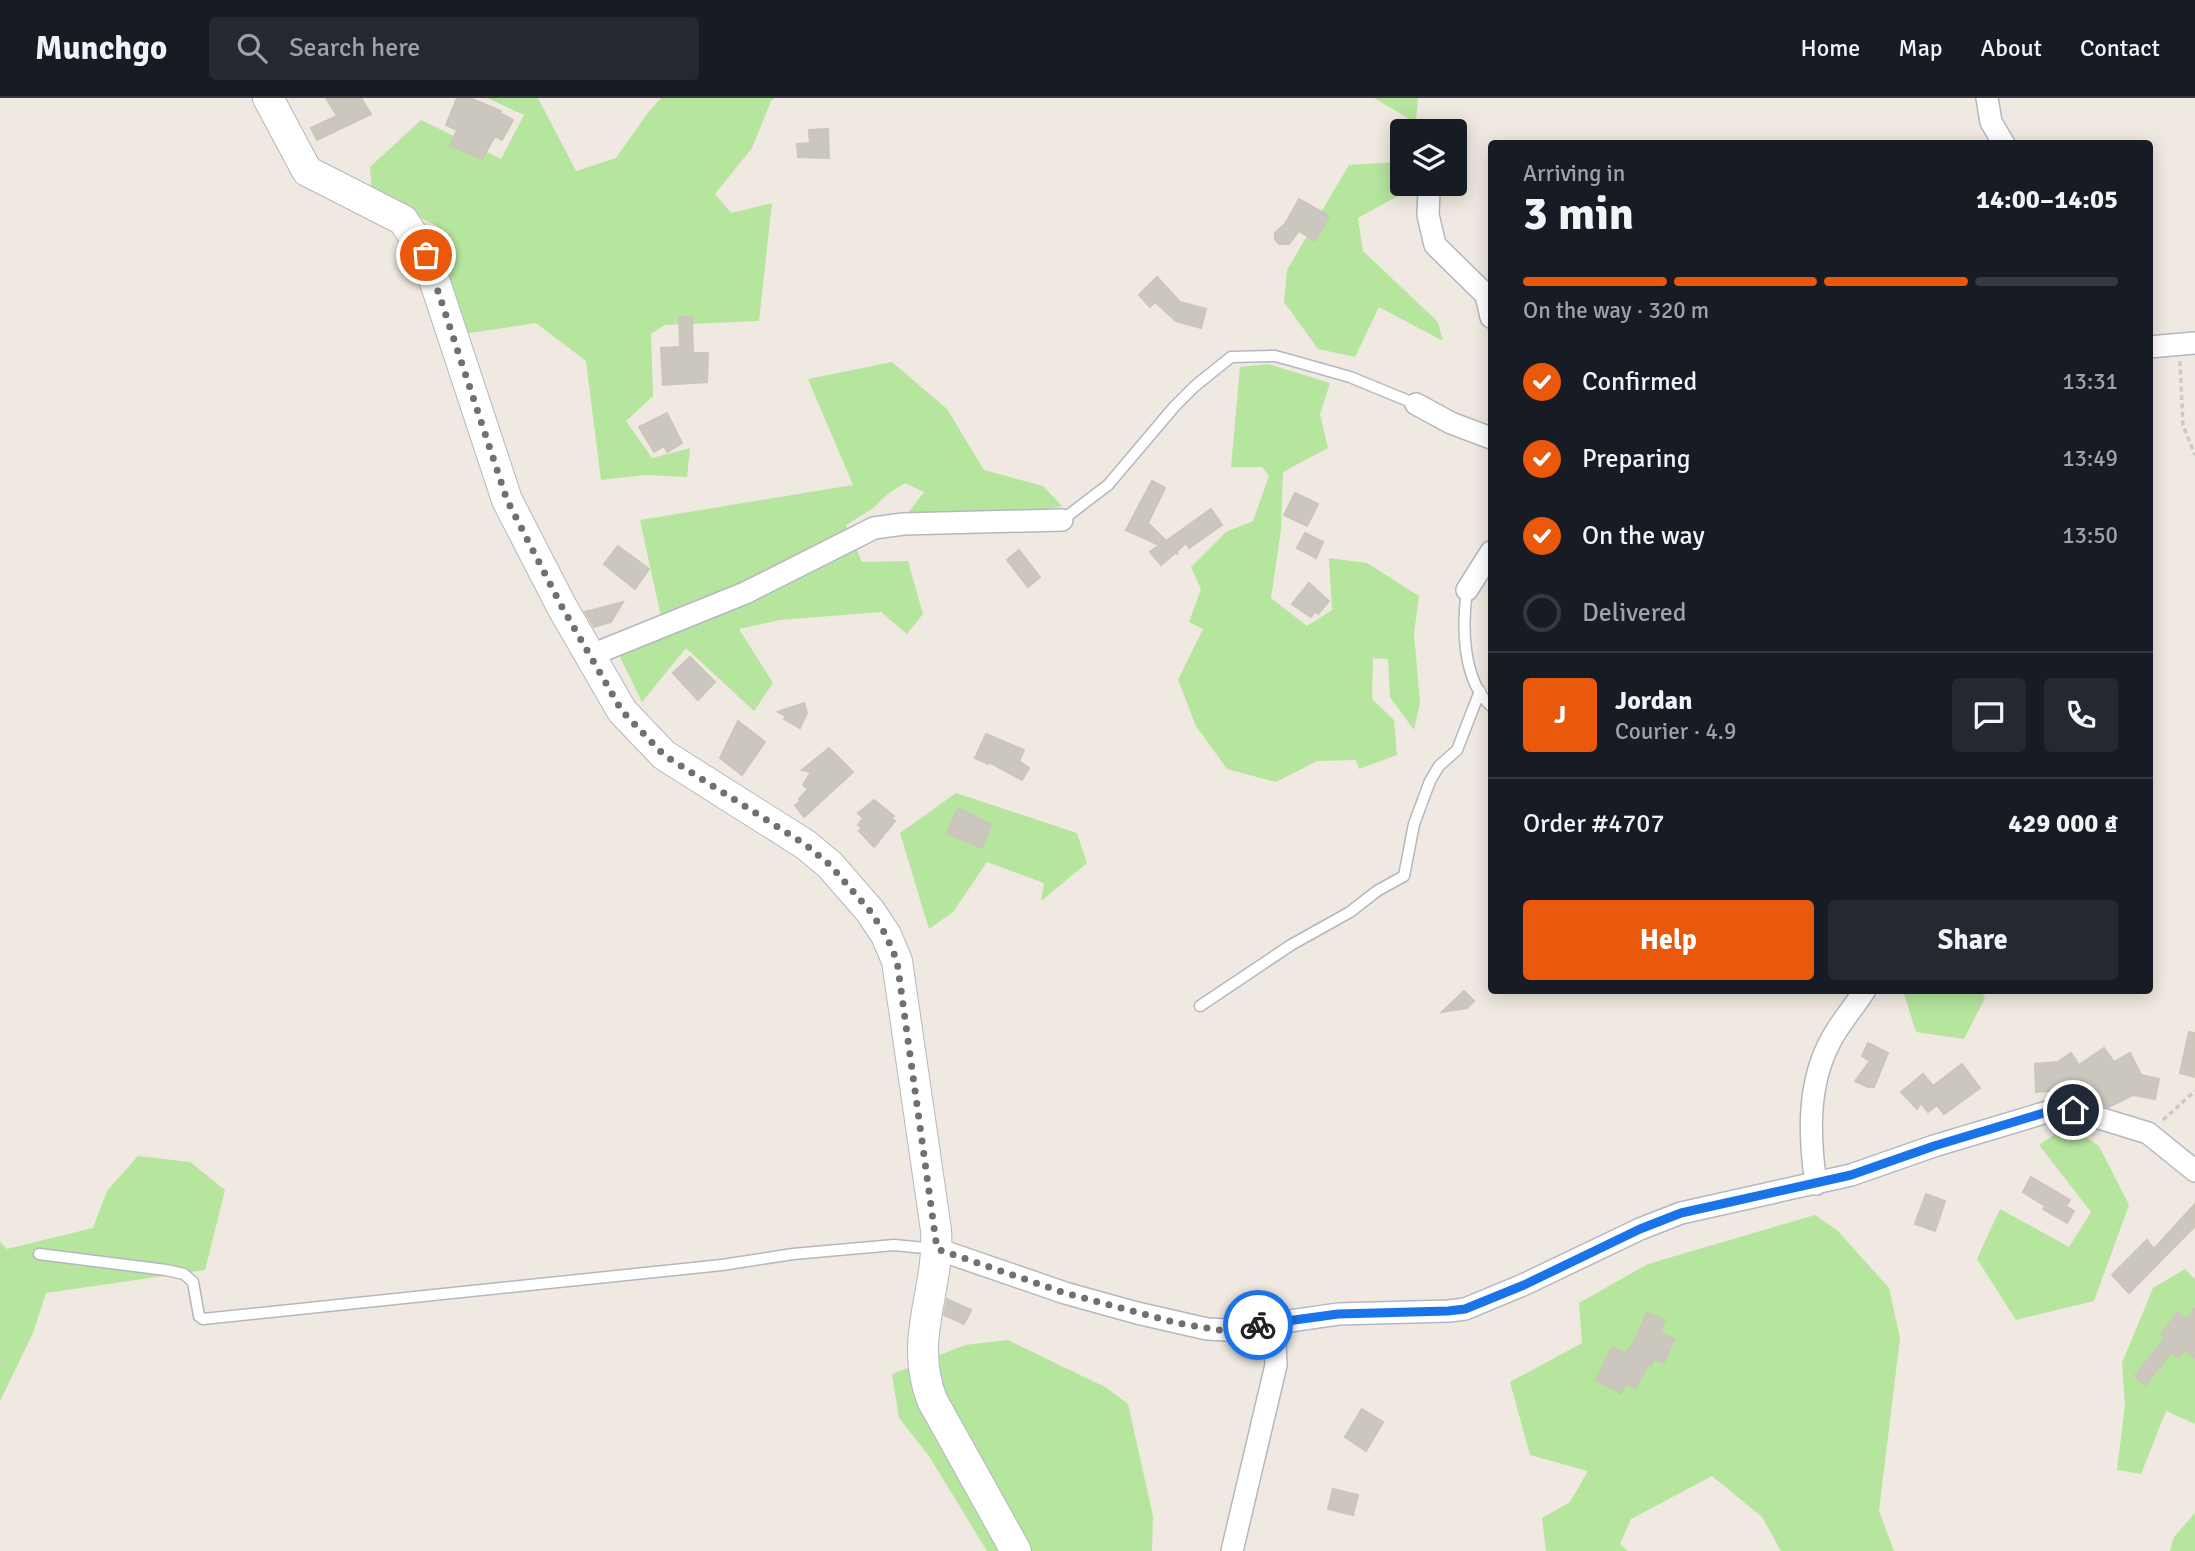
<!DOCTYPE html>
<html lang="en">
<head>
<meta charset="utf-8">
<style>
	:root { --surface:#171b24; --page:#242831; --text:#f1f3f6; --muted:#9ea1a6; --line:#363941; --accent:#ea580c }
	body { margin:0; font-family:Signika,sans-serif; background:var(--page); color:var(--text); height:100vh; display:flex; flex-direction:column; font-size:26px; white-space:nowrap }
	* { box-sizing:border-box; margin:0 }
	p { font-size:23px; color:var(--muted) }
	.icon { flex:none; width:38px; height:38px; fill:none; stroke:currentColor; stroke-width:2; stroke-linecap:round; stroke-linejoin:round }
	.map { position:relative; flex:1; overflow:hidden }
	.sheet { position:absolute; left:1488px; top:42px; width:665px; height:854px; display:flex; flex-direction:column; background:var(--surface); border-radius:7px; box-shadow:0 4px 18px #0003 }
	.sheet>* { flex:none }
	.tools { position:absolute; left:1390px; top:21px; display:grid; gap:14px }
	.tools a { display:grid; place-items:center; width:77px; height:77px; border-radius:7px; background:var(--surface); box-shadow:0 4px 18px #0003; font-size:35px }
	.pin { position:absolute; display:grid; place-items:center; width:60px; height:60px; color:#fff; margin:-30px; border:4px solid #fff; border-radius:50%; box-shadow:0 2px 7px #0007 }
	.courier { position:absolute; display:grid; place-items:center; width:70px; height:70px; margin:-35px; border:5px solid #1a73e8; border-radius:50%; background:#fff; color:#222; box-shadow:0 2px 9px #0007 }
	.headline em { font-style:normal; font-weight:800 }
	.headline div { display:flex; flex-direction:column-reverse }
	.headline { display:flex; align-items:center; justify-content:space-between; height:119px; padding:0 35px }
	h1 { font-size:46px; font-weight:800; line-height:52px }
	.bar { display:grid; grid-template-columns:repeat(4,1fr); gap:10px 7px; align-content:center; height:84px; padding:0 35px }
	.bar i { height:9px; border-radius:5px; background:var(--line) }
	.bar .current { background:var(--accent) }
	.bar p { grid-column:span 4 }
	.line { display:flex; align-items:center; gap:18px; padding:0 35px; border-top:2px solid var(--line) }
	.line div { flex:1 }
	.round { display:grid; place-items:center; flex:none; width:74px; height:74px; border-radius:7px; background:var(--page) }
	ol { padding:0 35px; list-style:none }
	li { display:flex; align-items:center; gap:21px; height:77px }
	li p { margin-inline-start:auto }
	li .icon { padding:7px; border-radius:50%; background:var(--accent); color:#fff; stroke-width:4 }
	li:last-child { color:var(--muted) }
	li i { width:38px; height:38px; border:4px solid var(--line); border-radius:50% }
	.primary-button { display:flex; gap:14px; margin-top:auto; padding:14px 35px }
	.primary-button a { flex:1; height:80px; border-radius:7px; background:var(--accent); color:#fff; font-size:28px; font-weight:800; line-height:80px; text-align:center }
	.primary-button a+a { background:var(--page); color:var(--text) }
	header { display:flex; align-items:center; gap:42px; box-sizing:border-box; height:98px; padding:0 35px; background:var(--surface); border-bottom:2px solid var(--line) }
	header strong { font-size:33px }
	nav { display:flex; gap:38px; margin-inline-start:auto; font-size:24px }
	.search { width:490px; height:63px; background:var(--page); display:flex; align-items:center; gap:18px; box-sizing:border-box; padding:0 24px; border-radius:7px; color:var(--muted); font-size:26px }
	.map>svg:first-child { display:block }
	.green { fill:#b6e59e }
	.building { fill:#cbc7bf; stroke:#cbc5ba; stroke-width:2 }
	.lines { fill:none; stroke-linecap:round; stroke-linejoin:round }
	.lane-casing { stroke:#b4b7c1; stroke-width:13 }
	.street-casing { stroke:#b4b7c1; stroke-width:24 }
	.secondary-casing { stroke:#b4b7c1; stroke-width:32 }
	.path { stroke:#c9c9c9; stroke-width:3.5; stroke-dasharray:5 3.5; stroke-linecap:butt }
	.lane { stroke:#fff; stroke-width:10 }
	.street { stroke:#fff; stroke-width:21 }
	.secondary { stroke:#fff; stroke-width:30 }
	.done { stroke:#726f6d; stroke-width:7; stroke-dasharray:0 12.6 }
	.route { stroke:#1a73e8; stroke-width:9 }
</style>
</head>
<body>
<header>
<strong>Munchgo</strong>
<div class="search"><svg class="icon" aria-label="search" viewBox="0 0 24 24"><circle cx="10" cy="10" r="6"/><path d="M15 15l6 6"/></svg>Search here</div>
<nav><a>Home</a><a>Map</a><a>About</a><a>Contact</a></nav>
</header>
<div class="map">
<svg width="2195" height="1453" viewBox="0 0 2195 1453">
	<rect width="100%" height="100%" fill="#efe9e1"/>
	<path class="green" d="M487,0h51l38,73 40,-13 31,-44 14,-16h114l-4,3 -19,47 -37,46 16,19 41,-10 -13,118 -94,4 -14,9 2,62 -27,25 26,37 38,-10 -3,29 -42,-2 -44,5 -15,-119 -50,-38 -73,11 -26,-108 -65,-33 -2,-26 51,-47 80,39 23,-44z
		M1374,0h44l-3,33h-10l3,-13z
		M1402,46v40h10v4l-54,30 5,33 75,71 5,19 -64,-34 -24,50 -37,-8 -34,-47 3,-32 62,-105 48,-3z
		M892,264l55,47 37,61 59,16 19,20 -67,16 -87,-9 16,-21 -19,-9 -16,10 -17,16 -26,16 16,37 46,-1 15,53 -16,20 -26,-22 -101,8 -41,9 34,54 -19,28 -68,-63 -44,54 -22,-45 41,-40 -21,-97 213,-35 -45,-106z
		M1268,266l62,19 -10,31 8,34 -45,24 -2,58 -10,68 36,28 25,-16 -3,-52 38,5 52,33 -5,38 6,69 -6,27 -24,-33 -2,-38 -15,-1 -1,41 22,21 3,35 -38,14 -3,-9 -39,1 -41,21 -49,-13 -31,-43 -18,-46 25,-51 -14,-7 12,-33 -10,-22 35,-35 27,-11 16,-45 -7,-9h-31l9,-100z
		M956,695l121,40 10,30 -46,38 3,-18 -57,-21 -34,50 -24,17 -29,-96z
		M1903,893h78l4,7 -21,41 -48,-7z
		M2069,1027l30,21 30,59 -35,96 -78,19 -39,-61 23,-50 69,38 22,-35 -52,-67z
		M138,1058l52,6 35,28 -20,80 -159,23 -13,40 -33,68v-159l7,7 86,-21 14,-37z
		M1815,1117l22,15 52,58 11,50 -21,173 15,40h-113l-19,-34 -50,-41 -81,43 -11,25 8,7h-82l-4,-33 28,-16 18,-31 -58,-16 -20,-73 72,-39 -3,-40 69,-39z
		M2185,1171l10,10v145l-29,-13 -25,63 -24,-4 8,-65 -3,-42 31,-75z
		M1008,1242l97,47 23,17 25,112 -1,35h-165l-58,-95 -30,-38 -7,-44 73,-29z
		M2195,1415v38h-25l4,-14z"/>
	<path class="building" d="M326,0h35l10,16 -54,26 -6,-12 26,-12z
		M457,0h13l31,13 -1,2 13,7 -11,20 -7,-4 -13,23 -32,-13 7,-16 -11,-5z
		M828,31l1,29 -31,-1 -1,-13 13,-1 -1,-13z
		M1299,101l30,17 -14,25 -16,-10 -10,13h-10l-4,-5v-6l10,-9z
		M1157,179l23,25 26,7 -5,19 -25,-7 -21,-19 -5,5 -11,-12z
		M679,219h13l1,36h15l-1,29 -44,3 -2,-37 19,-1z
		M667,315l15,30 -15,9 -3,-6 -10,6 -15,-25z
		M1152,383l13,7 -17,35 18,18 45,-32 11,16 -33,23 -3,-5 -10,9 2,2 -3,-1 -14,12 -11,-13 9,-7 -33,-15z
		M1295,395l23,11 -11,22 -23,-11z
		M1305,435l18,9 -7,16 -19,-10z
		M618,448l31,23 -14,20 -31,-25z
		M1019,452l21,27 -12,10 -21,-27z
		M1309,485l20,18 -11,13 -3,-3 -4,6 -19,-13z
		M623,504l-12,20 -17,5 -9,-15z
		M690,559l25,25 -17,18 -25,-27z
		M804,605l3,10 -7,15 -16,-9 2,-3 -8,-4z
		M738,623l27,21 -23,33 -22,-17z
		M986,636l38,16 -5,11 10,7 -7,12 -33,-18 -1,2 -13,-6z
		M829,650l24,24 -49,45 -9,-12 6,-4 -2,-2 9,-10 -5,-4 8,-13 -9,-2z
		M874,702l20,16 -3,2 4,3 -21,26 -15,-16 3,-3 -4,-3 5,-7 -5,-5z
		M958,710l33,17 -9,23 -35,-15z
		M1464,893l10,10 -7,7 -25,4z
		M2189,934l6,1v44l-15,-4z
		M1868,945l20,10 -14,34h-6l-13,-6 15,-20 -8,-5z
		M2104,950l10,14 16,-9 11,22 18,4 -4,20 -22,-4 -24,12 -16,-5 -2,-3 -26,-2 -1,-7 -28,2 -1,-28 23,-2 13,-9 8,12z
		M1962,966l18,24 -36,26 -7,-9 -9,7 -7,-9 -4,6 -16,-17 22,-18 10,12z
		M2031,1079l39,23 -4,6 8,5 -7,12 -24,-14 2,-3 -22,-14z
		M1926,1096l19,7 -10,30 -20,-7z
		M2195,1106v22l-66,67 -17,-18 35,-35 7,9z
		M947,1201l24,11 -7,14 -20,-9z
		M2195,1211v49l-10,-9 -7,8 -6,-5 -27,33 -10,-9 30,-38 -4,-3 17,-23 8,7z
		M1647,1215l18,7 -5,13 14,6 -10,24 -10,-4 -3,6 -3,-1 -12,24 -10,-5 -5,10 -25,-13 16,-33 14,7 4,-7 1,1z
		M1362,1311l21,13 -17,29 -21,-14z
		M1333,1391l25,6 -5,20 -25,-6z"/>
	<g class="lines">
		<g class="lane-casing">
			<path id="lane" d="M1062,422l46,-35 66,-78 21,-21 36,-29 44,-1 15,4 60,17 66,27
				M1467,492c-5,35 -5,90 24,116
				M1200,908l91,-61 59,-33 27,-21 27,-15 10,-52 16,-43 9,-15 18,-16 23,-59
				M39,1156l127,16 18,4 9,8 6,34 4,3 519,-54 71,-11 101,-9 41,4"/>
		</g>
		<g class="street-casing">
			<path id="street" d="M1987,0l4,24 13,22
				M1429,92l-1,25 7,30 51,50 5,22
				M2149,249l46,-4
				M1416,306l35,19 40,15
				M1467,492l24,-38
				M589,558l156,-63 129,-65 29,-4 159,-4
				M1816,1086c-7,-48 -9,-100 15,-144 9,-17 23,-33 34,-50
				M937,1151l128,44 72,20 70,16 21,1 110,-16 111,-3 16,-2 58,-24 117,-56 41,-16 170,-38 83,-29 113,-34 26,-2 75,23 47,38
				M1232,1453l44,-186 -2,-42"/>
		</g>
		<g class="secondary-casing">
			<path id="secondary" d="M268,0l39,73 96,49 23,35 81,245 55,107 60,104 42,44 142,90 24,20 40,46 16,24 11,26 39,269c4,61 -28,107 -4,170l84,151"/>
		</g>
		<path class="path" d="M2180,263l3,64 12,30
			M2163,1022l32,-29"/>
		<use href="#lane" class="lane"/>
		<use href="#street" class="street"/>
		<use href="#secondary" class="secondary"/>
	</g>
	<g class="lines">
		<path class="done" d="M426,157l81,245 55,107 60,104 42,44 142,90 24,20 40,46 16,24 11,26 40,288 128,44 112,30 42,7 39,-5"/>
		<path class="route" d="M1258,1227l80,-11 110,-3 17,-2 59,-24 116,-56 41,-16 170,-38 83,-29 113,-34 26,-2"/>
	</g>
</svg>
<div class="tools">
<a><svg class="icon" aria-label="layers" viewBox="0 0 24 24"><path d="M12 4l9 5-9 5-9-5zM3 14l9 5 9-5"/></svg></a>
</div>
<div class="pin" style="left:426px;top:157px;background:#ea580c"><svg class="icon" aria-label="bag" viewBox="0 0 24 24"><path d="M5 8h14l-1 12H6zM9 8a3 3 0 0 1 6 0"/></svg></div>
<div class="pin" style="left:2073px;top:1012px;background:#1f2937"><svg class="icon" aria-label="home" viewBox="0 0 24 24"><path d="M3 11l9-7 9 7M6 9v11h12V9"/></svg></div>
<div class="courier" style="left:1258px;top:1227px"><svg class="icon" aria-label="bike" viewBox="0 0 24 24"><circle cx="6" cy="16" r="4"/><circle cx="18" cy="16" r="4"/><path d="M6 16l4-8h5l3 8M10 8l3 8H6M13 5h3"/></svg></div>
<section class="sheet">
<div class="headline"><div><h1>3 min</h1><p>Arriving in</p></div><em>14:00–14:05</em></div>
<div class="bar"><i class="current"></i><i class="current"></i><i class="current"></i><i></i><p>On the way · 320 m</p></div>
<ol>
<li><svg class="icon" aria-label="check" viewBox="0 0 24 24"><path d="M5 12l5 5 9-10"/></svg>Confirmed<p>13:31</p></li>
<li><svg class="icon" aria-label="check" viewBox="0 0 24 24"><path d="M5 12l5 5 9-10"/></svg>Preparing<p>13:49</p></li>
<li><svg class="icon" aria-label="check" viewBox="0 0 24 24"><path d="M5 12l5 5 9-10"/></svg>On the way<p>13:50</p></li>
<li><i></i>Delivered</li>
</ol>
<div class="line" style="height:126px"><b class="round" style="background:var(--accent);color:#fff">J</b><div><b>Jordan</b><p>Courier · 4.9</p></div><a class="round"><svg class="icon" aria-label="chat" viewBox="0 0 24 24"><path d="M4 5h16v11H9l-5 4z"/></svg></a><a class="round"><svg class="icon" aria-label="phone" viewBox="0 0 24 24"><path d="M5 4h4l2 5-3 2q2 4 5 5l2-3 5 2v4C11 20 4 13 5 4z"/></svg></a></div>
<div class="line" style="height:91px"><div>Order #4707</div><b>429 000 ₫</b></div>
<div class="primary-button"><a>Help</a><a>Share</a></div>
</section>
</div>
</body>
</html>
